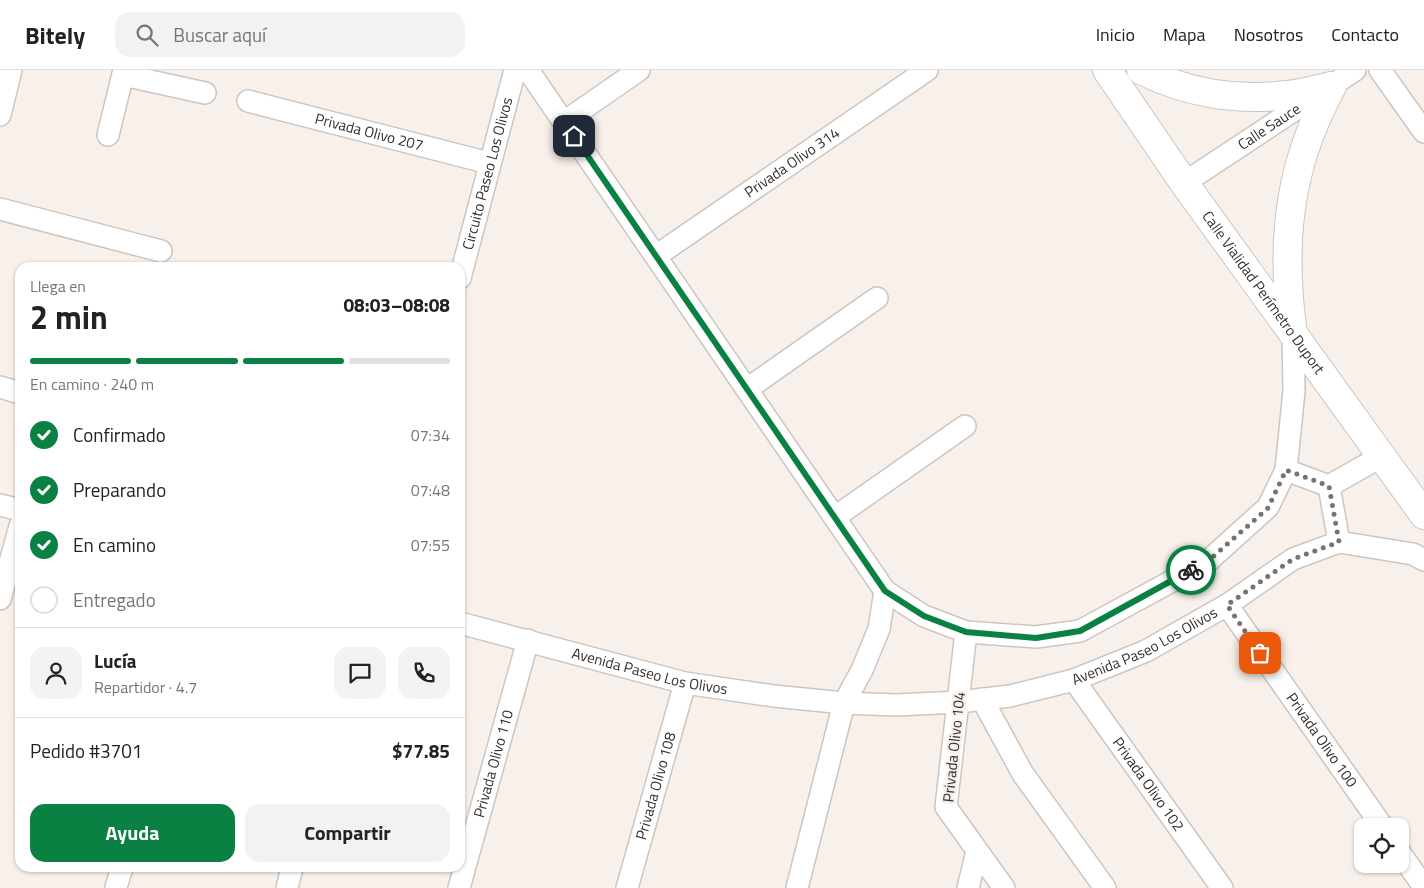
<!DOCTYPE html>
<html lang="es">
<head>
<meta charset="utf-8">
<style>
	:root { --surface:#fff; --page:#f2f2f2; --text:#222; --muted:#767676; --line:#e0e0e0; --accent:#0b8043 }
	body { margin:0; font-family:"Titillium Web",sans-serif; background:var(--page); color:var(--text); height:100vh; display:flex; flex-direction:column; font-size:19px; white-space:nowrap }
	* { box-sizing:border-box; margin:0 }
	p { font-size:16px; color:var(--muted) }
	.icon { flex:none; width:28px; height:28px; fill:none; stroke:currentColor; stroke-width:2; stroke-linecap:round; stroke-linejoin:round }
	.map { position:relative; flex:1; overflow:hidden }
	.side { position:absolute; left:15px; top:192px; width:450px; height:610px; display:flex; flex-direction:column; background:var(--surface); border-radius:15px; box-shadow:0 1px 4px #0004 }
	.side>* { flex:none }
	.controls { position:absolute; left:1354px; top:748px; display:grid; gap:10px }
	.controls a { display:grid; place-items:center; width:55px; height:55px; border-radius:10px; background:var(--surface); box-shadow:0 1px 4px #0004; font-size:25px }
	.pin { position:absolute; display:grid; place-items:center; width:42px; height:42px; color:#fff; margin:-21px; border-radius:10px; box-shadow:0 2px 8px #0006 }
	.courier { position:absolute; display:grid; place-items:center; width:50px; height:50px; margin:-25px; border:4px solid #0b8043; border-radius:50%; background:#fff; color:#222; box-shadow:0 1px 6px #0007 }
	.overview em { font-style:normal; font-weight:700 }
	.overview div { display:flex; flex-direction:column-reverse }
	.overview { display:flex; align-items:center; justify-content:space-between; height:85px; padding:0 15px }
	h1 { font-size:32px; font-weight:700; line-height:38px }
	.bar { display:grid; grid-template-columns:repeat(4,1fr); gap:8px 5px; align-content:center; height:60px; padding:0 15px }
	.bar i { height:6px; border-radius:4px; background:var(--line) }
	.bar .on { background:var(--accent) }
	.bar p { grid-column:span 4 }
	.line { display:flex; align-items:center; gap:12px; padding:0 15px; border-top:1px solid var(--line) }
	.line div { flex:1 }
	.round { display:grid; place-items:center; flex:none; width:52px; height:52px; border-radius:15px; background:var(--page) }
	ol { padding:0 15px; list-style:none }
	li { display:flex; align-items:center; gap:15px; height:55px }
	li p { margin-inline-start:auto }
	li .icon { padding:5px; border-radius:50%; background:var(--accent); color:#fff; stroke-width:4 }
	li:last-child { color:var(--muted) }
	li i { width:28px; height:28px; border:2px solid var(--line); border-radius:50% }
	.button { display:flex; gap:10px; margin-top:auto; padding:10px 15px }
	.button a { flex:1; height:58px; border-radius:15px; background:var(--accent); color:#fff; font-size:20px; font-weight:700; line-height:58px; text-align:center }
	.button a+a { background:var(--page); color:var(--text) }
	header { display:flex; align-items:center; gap:30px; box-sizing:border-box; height:70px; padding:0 25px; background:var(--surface); border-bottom:1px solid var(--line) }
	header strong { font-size:24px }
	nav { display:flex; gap:28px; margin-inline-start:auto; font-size:18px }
	.search { width:350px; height:45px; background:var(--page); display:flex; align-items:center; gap:12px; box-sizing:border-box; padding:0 18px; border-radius:15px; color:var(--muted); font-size:19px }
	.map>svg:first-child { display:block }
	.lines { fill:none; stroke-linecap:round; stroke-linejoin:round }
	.street-casing { stroke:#cdc5bf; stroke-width:24 }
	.secondary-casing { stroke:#cdc5bf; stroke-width:30 }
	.street { stroke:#fff; stroke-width:21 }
	.secondary { stroke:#fff; stroke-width:28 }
	.done { stroke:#77736f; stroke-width:5; stroke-dasharray:0 9 }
	.route { stroke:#0b8043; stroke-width:6 }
	.labels { text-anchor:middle; stroke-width:5; stroke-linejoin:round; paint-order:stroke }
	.street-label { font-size:15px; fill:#322f2d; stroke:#f8f0ea }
</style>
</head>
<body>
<header>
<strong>Bitely</strong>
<div class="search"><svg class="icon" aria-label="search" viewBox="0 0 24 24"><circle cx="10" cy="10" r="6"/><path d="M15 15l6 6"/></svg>Buscar aquí</div>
<nav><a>Inicio</a><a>Mapa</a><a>Nosotros</a><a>Contacto</a></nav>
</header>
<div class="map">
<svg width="1424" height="818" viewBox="0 0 1424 818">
	<rect width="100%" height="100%" fill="#f8f0ea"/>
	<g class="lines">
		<g class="street-casing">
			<g id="street">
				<path d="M528,0l357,521 39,25 42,16 70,5 44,-6 127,-69 61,-55 18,-37 8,-79 -1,-60"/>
				<path d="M1380,0l44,62"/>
				<path d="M123,5l82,18"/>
				<path id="s1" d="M248,31l241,62"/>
				<path d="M0,45l11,-45"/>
				<path d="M564,52l75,-52"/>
				<path d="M108,65l16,-65"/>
				<path id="s2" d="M1184,113l171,-113"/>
				<path d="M0,139l161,42"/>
				<path id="s3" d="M656,186l271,-186"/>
				<path id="s4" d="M460,208l55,-208"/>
				<path d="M0,317l20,6"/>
				<path d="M747,319l130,-91"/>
				<path d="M1286,400l43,16 53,-30"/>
				<path d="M1329,416l10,56"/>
				<path d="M0,435l20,5"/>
				<path d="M835,447l130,-91"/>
				<path d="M0,529l20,-73"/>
				<path id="s5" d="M1227,535l155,221"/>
				<path id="s6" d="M460,553l225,60 89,13 70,7 52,2 63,-3 51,-6 64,-16 72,-29 81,-46 66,-46 46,-17 74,12 11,6"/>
				<path d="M966,562l-20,175 58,81"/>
				<path id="s7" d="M1074,610l148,208"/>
				<path d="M982,629l41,75 82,114"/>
				<path d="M1400,783l24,34"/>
				<path d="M116,817l6,-19"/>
				<path d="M287,818l5,-20"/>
				<path id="s8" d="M459,818l69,-248"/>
				<path id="s9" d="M627,818l58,-205"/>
				<path d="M797,818l47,-185 18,-33 17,-41 6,-38"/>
				<path d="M968,818l9,-37"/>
			</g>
		</g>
		<g class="secondary-casing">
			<g id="secondary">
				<path id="s10" d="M1107,0l77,113 240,332"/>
				<path d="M1141,0c45,23 96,31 146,25 15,-1 30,-6 45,-9"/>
				<path d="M1292,257c-9,-71 -6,-136 22,-203 5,-13 12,-25 18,-38"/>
			</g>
		</g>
		<use href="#street" class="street"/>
		<use href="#secondary" class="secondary"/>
	</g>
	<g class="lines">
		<path class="done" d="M1191,500l16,-8 61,-54 18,-38 43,16 10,56 -46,17 -66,46 33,48"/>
		<path class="route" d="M574,66l311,455 39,25 42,16 70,6 44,-7 111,-61"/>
	</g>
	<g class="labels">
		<g class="street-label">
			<text dy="5" stroke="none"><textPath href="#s2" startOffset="102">Calle Sauce</textPath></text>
			<text dy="5" stroke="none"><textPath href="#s1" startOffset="125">Privada Olivo 207</textPath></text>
			<text dy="5" stroke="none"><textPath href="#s3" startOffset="165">Privada Olivo 314</textPath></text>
			<text dy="5" stroke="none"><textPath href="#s4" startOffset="108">Circuito Paseo Los Olivos</textPath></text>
			<text dy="5" stroke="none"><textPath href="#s10" startOffset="272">Calle Vialidad Perímetro Duport</textPath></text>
			<text dy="5" stroke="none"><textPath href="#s6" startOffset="704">Avenida Paseo Los Olivos</textPath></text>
			<text dy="5" stroke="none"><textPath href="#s6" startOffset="196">Avenida Paseo Los Olivos</textPath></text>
			<text dy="5" stroke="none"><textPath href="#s5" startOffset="165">Privada Olivo 100</textPath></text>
			<text transform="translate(954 677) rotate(-84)" y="5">Privada Olivo 104</text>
			<text dy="5" stroke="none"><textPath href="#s8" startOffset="129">Privada Olivo 110</textPath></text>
			<text dy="5" stroke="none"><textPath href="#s7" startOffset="128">Privada Olivo 102</textPath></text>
			<text dy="5" stroke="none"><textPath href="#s9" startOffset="106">Privada Olivo 108</textPath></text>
		</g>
	</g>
</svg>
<div class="controls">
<a><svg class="icon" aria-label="locate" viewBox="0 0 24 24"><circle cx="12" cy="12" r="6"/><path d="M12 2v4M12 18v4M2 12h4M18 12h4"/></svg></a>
</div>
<div class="pin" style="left:1260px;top:583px;background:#ea580c"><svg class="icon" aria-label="bag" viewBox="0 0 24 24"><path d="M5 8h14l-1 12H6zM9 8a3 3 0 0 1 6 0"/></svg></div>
<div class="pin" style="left:574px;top:66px;background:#1f2937"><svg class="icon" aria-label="home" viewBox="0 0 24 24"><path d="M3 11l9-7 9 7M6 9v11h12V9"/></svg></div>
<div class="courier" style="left:1191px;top:500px"><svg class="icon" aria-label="bike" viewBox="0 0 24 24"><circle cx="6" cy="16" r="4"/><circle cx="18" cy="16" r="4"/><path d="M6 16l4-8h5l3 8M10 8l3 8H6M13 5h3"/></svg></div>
<section class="side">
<div class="overview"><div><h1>2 min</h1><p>Llega en</p></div><em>08:03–08:08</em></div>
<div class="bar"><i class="on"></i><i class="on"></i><i class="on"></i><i></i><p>En camino · 240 m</p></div>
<ol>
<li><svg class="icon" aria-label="check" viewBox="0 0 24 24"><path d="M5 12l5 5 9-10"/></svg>Confirmado<p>07:34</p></li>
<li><svg class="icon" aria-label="check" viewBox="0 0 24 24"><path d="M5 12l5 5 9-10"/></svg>Preparando<p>07:48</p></li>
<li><svg class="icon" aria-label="check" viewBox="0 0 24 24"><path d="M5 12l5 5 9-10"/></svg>En camino<p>07:55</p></li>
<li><i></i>Entregado</li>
</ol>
<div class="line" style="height:90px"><a class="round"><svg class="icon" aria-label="person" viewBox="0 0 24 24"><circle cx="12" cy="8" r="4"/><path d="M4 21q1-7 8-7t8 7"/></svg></a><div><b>Lucía</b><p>Repartidor · 4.7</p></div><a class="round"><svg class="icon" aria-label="chat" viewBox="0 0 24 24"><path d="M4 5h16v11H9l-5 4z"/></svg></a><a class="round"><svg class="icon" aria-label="phone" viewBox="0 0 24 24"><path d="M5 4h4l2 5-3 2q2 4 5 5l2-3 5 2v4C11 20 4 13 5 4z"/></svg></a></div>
<div class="line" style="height:65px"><div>Pedido #3701</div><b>$77.85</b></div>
<div class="button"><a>Ayuda</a><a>Compartir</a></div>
</section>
</div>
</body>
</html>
